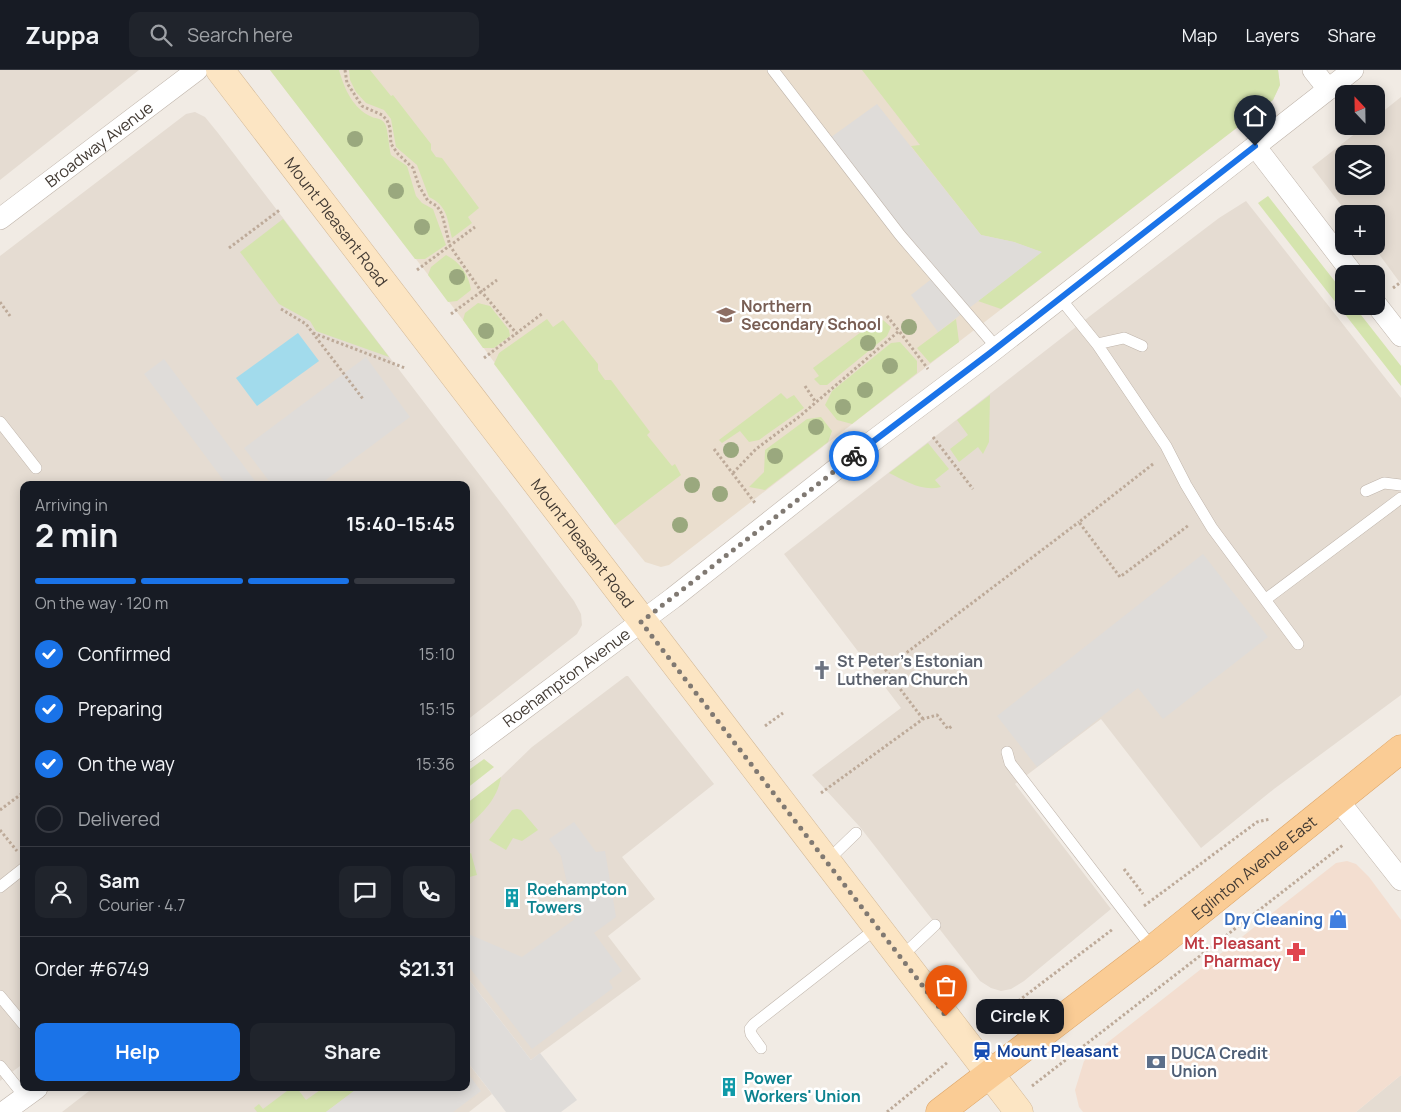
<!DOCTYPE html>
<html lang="en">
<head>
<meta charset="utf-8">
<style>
	:root { --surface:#171b24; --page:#20242c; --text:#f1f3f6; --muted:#9ea1a6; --line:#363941; --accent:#1a73e8 }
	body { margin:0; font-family:Manrope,sans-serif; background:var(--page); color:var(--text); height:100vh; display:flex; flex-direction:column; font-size:19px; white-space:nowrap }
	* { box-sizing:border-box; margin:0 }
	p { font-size:16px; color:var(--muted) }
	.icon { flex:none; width:28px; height:28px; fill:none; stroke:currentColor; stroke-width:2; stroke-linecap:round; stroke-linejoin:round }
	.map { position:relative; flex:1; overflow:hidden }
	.side { position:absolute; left:20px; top:411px; width:450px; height:610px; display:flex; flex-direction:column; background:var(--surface); border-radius:10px; box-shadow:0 2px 12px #0003 }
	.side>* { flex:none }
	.needle { width:32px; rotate:338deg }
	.fabs { position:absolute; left:1335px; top:15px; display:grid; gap:10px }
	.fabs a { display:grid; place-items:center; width:50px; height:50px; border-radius:10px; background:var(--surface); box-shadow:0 2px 12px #0003; font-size:25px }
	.pin { position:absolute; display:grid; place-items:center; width:42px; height:42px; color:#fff; margin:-51px -21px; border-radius:50% 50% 50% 0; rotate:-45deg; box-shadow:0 0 5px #0007 }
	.pin .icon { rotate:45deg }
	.courier { position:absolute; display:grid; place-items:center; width:50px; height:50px; margin:-25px; border:4px solid #1a73e8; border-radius:50%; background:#fff; color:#222; box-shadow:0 1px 6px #0007 }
	.bubble { position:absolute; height:35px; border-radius:10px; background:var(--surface); box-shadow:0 2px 12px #0003; font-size:16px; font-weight:700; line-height:35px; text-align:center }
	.head em { font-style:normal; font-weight:700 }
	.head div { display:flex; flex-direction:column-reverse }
	.head { display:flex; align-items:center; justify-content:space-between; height:85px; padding:0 15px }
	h1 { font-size:32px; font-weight:700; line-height:38px }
	.bar { display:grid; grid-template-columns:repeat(4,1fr); gap:8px 5px; align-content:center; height:60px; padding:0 15px }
	.bar i { height:6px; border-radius:4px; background:var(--line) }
	.bar .current { background:var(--accent) }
	.bar p { grid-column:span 4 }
	.line { display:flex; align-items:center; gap:12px; padding:0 15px; border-top:1px solid var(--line) }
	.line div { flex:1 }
	.round { display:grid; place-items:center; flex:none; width:52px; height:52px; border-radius:10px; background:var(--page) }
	ol { padding:0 15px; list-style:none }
	li { display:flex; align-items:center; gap:15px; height:55px }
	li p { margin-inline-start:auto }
	li .icon { padding:5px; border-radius:50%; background:var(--accent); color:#fff; stroke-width:4 }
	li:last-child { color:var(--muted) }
	li i { width:28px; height:28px; border:2px solid var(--line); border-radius:50% }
	.action { display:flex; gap:10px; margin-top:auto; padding:10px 15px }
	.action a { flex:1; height:58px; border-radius:10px; background:var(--accent); color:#fff; font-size:20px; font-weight:700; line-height:58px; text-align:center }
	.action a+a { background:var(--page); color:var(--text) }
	header { display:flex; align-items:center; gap:30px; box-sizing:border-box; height:70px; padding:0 25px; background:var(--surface); border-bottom:1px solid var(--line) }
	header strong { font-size:24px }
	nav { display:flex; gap:28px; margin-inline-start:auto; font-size:18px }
	.search { width:350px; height:45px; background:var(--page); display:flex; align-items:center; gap:12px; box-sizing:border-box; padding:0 18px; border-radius:10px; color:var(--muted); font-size:19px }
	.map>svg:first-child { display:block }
	.residential { fill:#e5dcd2; fill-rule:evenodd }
	.commercial { fill:#f3ded0 }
	.education { fill:#eadece }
	.green { fill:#d5e4ae }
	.parking { fill:#dfdcd9 }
	.water { fill:#a2dbec }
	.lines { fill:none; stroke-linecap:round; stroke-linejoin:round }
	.lane-casing { stroke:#bfb4aa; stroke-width:12 }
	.street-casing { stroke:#bfb4aa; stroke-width:22 }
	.secondary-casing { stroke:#d3b998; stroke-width:29 }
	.primary-casing { stroke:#dea566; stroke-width:29 }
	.path { stroke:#bdaa99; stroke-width:3; stroke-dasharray:2.5 2.5; stroke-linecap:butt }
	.lane { stroke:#fff; stroke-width:11 }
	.street { stroke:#fff; stroke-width:21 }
	.secondary { stroke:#fce5c3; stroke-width:28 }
	.primary { stroke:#facc95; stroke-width:28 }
	.tree { fill:#9aa87e }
	.done { stroke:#807972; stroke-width:5; stroke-dasharray:0 9 }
	.route { stroke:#1a73e8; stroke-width:6 }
	.labels { text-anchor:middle; stroke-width:5; stroke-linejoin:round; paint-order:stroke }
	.street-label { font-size:16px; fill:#433b34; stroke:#fff }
	.education-label { font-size:16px; font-weight:bold; fill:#785e54; stroke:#fff; text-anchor:start }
	.worship-label { font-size:16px; font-weight:bold; fill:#5b616d; stroke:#fff; text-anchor:start }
	.culture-label { font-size:16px; font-weight:bold; fill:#0d838f; stroke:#fff; text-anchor:start }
	.shop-label { font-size:16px; font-weight:bold; fill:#366cbe; stroke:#fff; text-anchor:end }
	.health-label { font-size:16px; font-weight:bold; fill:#be3a42; stroke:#fff; text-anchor:end }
	.transit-label { font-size:16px; font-weight:bold; fill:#164399; stroke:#fff; text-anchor:start }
	.service-label { font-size:16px; font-weight:bold; fill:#4e5e75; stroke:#fff; text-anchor:start }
</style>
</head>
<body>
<header>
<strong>Zuppa</strong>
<div class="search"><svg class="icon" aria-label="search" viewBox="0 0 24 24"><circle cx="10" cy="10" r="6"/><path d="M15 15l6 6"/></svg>Search here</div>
<nav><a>Map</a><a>Layers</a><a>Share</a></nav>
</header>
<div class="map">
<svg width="1401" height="1042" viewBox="0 0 1401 1042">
	<rect width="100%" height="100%" fill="#f1ebe4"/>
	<path class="residential" d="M0,0h139l-139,110z
		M1401,27v187l-28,-38h3v-32h-28l-36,-47 53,-41h11v-9zM1344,84h32v32h-32z
		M195,42l10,5 13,16 290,379 66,89 7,13 1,11 -5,9 -111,87v-236h-442v578l-24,18v-825l186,-142z
		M1246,131l155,197v297l-127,94 -73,59 -100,-129 -86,65 96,125 -87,72 -13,8 -10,2 -10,-3 -11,-7 -120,-154 -48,-52 89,-67 -117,-154 306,-238 129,-98z
		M626,606h2l86,108 -92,73 33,42 -47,37 33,43 -110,81 -65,-84v-172l35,-27 31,-30z
		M466,990l26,34 -23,18h-407l31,-24h373z
		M1401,1005v37h-45z"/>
	<path class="commercial" d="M1347,791l9,3 13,13 32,43v155l-45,37h-273l-4,-5 -4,-17 9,-29 252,-198z"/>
	<path class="education" d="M270,0h1008l2,15 -7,15 -604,465 -8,2 -16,-5 -30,-37 -152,-205z"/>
	<path class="green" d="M270,0h69c5,18 14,39 33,47 5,2 10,1 13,7 3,5 4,24 6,31l16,11 9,30 6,7 11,6 13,36 -21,14h-10z
		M349,0h21l21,26 2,-1 38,49v6l5,7 6,1 37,50 -11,9 4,6 -20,15c-5,-19 -4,-32 -23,-41l-12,-32 -21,-18 -5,-28 -7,-9 -18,-7 -10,-11 -6,-12z
		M862,0h416l2,15 -7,15 -272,209 -23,-8 63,-49 -27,-10 -33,-7 -70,-89 9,-1z
		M1268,126l76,97v13h10l47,60v20l-143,-183z
		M283,149l106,138 -73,-26 -6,-10 -31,-17 -39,-52z
		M446,185c14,7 23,20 25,35l-14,11 -9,1 -20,-27 3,-8z
		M478,233l12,3 19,24 1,6 -16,12h-11l-20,-28 2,-7z
		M547,249l6,8 10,-7 35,44v6l7,10h6l39,52 -3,3 25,31 3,-2 6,11 -66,50 -121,-161 5,-11z
		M956,249l3,23 -29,21 -13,-15z
		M877,250l2,2 4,-2 8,7 -4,9 -60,49h-7l-6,-6 5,-3 -6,-8z
		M900,272l17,19v12l-65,51 -15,-4 -12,-15 7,-14 59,-48z
		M781,323l6,6 7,-4 10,13 -45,32 -10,2 -9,-11 -18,12 -3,-3z
		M990,325l-1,47 -6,12 -5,-7 -19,15 -9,-13 18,-14 -11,-15z
		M821,347l11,14 -4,11 -63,48 -16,-3 15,-15 1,-22 42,-31z
		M928,373l21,26 -14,11 6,7c-19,5 -35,-6 -52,-14z
		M484,689l10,8 -28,22v-17z
		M501,707c-4,23 -18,35 -35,51v-24z
		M517,739l4,1 17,20 -16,11 -9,-3 -7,12 -17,-10 23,-30z
		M471,783l6,22 -11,3v-22z
		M291,1018h6l9,12 17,-12h35l-32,24h-69l-3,-4 5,-4 4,5z"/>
	<path class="parking" d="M877,34l104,131 33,7 28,10 -104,80 -27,-37 23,-18 -107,-137z
		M366,287l44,60 -91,68h-47l-28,-37z
		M164,289l94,126h-31l-83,-111z
		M1203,484l65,83 -105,82 -25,-31 -101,79 -40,-51z
		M574,752l22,30 9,-1 11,66 -22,16 28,38 -13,10 4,7 -81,61 -66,-86v-30l56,24 53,-38 -14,-63 -12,-17z
		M466,906l65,84 9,-7 37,47 -16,12h-55l-40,-52z
		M466,1001l15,20 -28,21h-127l32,-24h108z"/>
	<path class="water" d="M298,263l21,28 -62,45 -21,-28z"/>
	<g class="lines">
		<g class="lane-casing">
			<path id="lane" d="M773,0l127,165 97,113
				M1060,228l37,46 27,-6 18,8
				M1097,274l69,102 20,39 26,43 86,116
				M0,352l36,46
				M1366,421l18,-8 17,2
				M1266,529l135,-101
				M1007,682l3,11 143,186
				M827,791l29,-28
				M0,817l24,-19
				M901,887l34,-32
				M0,926l24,29
				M761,978l-10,-14 -1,-5 4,-5 124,-97
				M0,996l25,31"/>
		</g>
		<g class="street-casing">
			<g id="street">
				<path d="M1313,0l15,19"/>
				<path d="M1255,76l98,128"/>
				<path id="s1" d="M0,149l197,-149"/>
				<path d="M1376,234l25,32"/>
				<path id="s2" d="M466,682l207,-154 172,-136 145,-109 363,-283"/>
				<path d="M1338,730l63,80"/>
				<path d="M4,1042l33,-24"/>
			</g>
		</g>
		<g class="secondary-casing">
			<g id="secondary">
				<path id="s3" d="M220,0l799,1042"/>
			</g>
		</g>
		<g class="primary-casing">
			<g id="primary">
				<path id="s4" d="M940,1042l213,-163 248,-200"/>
			</g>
		</g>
		<path class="path" d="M345,0l2,13 15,23 20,9 5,5 3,8 1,16 7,10 15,14 6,18 9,15 9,5 5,8 8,32 31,45 36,43
			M229,178l52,-39
			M417,200l58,-43
			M1393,218l8,-6
			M0,232l10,14
			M281,239l25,15 57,75
			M451,244l46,-34
			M887,246l12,15
			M313,263l92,35
			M484,288l59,-45
			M805,316l10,15
			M933,367l40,52
			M714,379l41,54
			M1153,394l-74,58 41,55 69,-52
			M733,403l23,-24 44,-33 99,-85 29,38
			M923,649l-38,-50 194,-147
			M765,656l18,-13
			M821,723l102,-74 14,-4 11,14 4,-3
			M0,740l24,-18
			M0,760l17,21
			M1124,799l19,25
			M1144,836l113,-84 13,-3
			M988,957l21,-19 104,-79
			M1032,1016l311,-241
			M887,1042l61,-50"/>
		<use href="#lane" class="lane"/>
		<use href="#street" class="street"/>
		<use href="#secondary" class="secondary"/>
		<use href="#primary" class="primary"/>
	</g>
	<g class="tree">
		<circle cx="355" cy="69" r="8"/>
		<circle cx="396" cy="121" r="8"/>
		<circle cx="422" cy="157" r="8"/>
		<circle cx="457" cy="207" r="8"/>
		<circle cx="909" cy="257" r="8"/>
		<circle cx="486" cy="261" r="8"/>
		<circle cx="868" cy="273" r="8"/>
		<circle cx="890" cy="296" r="8"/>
		<circle cx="865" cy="320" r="8"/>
		<circle cx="843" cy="337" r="8"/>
		<circle cx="816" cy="357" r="8"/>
		<circle cx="731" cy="380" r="8"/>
		<circle cx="775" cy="386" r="8"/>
		<circle cx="692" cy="415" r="8"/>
		<circle cx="720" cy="424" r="8"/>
		<circle cx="680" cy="455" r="8"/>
	</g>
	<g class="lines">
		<path class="done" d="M854,386l-213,166 305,394"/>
		<path class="route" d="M854,386l136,-103 265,-207"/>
	</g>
	<defs>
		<g id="school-bare" transform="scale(1.5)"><path d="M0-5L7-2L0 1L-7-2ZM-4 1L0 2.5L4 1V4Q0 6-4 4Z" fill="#8d6e63" stroke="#fff" stroke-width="2.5" paint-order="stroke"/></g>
		<g id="church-bare" transform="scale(1.5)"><path d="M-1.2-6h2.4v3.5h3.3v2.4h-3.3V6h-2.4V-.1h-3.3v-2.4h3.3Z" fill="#6b7280" stroke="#fff" stroke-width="2.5" paint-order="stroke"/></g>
		<g id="building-bare" transform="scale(1.5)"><path d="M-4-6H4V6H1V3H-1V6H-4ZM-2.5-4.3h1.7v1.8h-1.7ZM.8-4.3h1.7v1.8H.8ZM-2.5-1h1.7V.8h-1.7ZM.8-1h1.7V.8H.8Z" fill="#0f9aa8" stroke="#fff" stroke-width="2.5" paint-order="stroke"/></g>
		<g id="shop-bare" transform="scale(1.5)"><path d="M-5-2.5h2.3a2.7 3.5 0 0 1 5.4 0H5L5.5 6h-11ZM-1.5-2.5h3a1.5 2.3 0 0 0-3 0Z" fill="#3f7fe0" stroke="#fff" stroke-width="2.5" paint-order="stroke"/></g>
		<g id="pharmacy-bare" transform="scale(1.5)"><path d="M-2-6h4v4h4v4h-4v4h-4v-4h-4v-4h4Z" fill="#e0444e" stroke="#fff" stroke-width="2.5" paint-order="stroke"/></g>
		<g id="station-bare" transform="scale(1.5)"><path d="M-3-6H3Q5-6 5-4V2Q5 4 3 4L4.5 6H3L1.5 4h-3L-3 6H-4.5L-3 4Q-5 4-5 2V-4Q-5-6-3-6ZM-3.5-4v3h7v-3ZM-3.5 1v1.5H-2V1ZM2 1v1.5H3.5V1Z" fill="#1a4fb4" stroke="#fff" stroke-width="2.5" paint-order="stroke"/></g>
		<g id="bank-bare" transform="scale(1.5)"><path d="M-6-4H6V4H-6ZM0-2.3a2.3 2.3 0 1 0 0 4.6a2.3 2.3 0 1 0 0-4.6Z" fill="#5c6f8a" stroke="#fff" stroke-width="2.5" paint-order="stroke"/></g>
	</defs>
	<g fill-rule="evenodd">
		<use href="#school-bare" x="726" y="245"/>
		<use href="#church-bare" x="822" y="600"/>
		<use href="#building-bare" x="512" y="828"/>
		<use href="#shop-bare" x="1338" y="849"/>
		<use href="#pharmacy-bare" x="1296" y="882"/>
		<use href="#station-bare" x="982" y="981"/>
		<use href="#bank-bare" x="1156" y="992"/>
		<use href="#building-bare" x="729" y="1017"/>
	</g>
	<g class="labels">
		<g class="street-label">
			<text dy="6" stroke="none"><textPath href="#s1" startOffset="124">Broadway Avenue</textPath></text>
			<text dy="6" stroke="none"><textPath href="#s3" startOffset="191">Mount Pleasant Road</textPath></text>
			<text dy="6" stroke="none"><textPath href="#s3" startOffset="596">Mount Pleasant Road</textPath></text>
			<text dy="6" stroke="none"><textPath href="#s2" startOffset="125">Roehampton Avenue</textPath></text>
			<text dy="6" stroke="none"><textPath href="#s4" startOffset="398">Eglinton Avenue East</textPath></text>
		</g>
		<g class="education-label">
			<text x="741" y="242">Northern<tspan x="741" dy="18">Secondary School</tspan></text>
		</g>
		<g class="worship-label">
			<text x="837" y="597">St Peter's Estonian<tspan x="837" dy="18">Lutheran Church</tspan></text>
		</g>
		<g class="culture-label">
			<text x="527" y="825">Roehampton<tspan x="527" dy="18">Towers</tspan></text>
			<text x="744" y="1014">Power<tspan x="744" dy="18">Workers' Union</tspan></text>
		</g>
		<g class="shop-label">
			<text x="1323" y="855">Dry Cleaning</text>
		</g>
		<g class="health-label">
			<text x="1281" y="879">Mt. Pleasant<tspan x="1281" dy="18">Pharmacy</tspan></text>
		</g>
		<g class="transit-label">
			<text x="997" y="987">Mount Pleasant</text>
		</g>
		<g class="service-label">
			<text x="1171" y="989">DUCA Credit<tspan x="1171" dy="18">Union</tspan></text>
		</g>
	</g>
</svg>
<div class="fabs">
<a><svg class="needle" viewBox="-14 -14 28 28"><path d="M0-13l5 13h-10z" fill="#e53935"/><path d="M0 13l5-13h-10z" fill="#9ea1a6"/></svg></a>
<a><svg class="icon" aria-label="layers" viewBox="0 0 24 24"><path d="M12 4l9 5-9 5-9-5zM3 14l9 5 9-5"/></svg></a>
<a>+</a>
<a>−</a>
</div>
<div class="pin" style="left:946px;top:946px;background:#ea580c"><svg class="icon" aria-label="bag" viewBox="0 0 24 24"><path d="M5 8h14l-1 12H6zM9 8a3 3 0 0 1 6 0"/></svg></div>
<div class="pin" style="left:1255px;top:76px;background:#1f2937"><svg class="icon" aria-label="home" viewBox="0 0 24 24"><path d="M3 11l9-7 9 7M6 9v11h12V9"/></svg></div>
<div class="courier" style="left:854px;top:386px"><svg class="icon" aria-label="bike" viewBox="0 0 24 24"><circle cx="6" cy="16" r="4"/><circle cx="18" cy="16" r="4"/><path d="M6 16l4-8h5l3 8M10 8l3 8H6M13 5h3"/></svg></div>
<div class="bubble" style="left:976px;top:929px;width:88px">Circle K</div>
<section class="side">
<div class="head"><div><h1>2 min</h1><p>Arriving in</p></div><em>15:40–15:45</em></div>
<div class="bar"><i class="current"></i><i class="current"></i><i class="current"></i><i></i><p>On the way · 120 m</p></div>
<ol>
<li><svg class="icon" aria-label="check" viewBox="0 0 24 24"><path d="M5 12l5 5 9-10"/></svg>Confirmed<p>15:10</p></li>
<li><svg class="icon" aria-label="check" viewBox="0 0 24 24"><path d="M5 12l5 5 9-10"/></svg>Preparing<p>15:15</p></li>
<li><svg class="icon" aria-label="check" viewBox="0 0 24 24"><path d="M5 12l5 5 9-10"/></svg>On the way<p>15:36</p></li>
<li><i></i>Delivered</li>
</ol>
<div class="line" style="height:90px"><a class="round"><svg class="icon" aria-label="person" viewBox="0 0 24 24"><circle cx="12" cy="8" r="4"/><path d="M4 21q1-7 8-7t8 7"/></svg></a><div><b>Sam</b><p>Courier · 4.7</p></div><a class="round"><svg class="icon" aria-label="chat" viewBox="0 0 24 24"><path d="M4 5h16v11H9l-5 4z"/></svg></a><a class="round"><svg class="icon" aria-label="phone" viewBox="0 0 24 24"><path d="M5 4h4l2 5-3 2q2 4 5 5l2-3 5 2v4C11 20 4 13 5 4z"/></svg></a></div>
<div class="line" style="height:65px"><div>Order #6749</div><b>$21.31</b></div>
<div class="action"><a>Help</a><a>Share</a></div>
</section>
</div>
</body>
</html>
